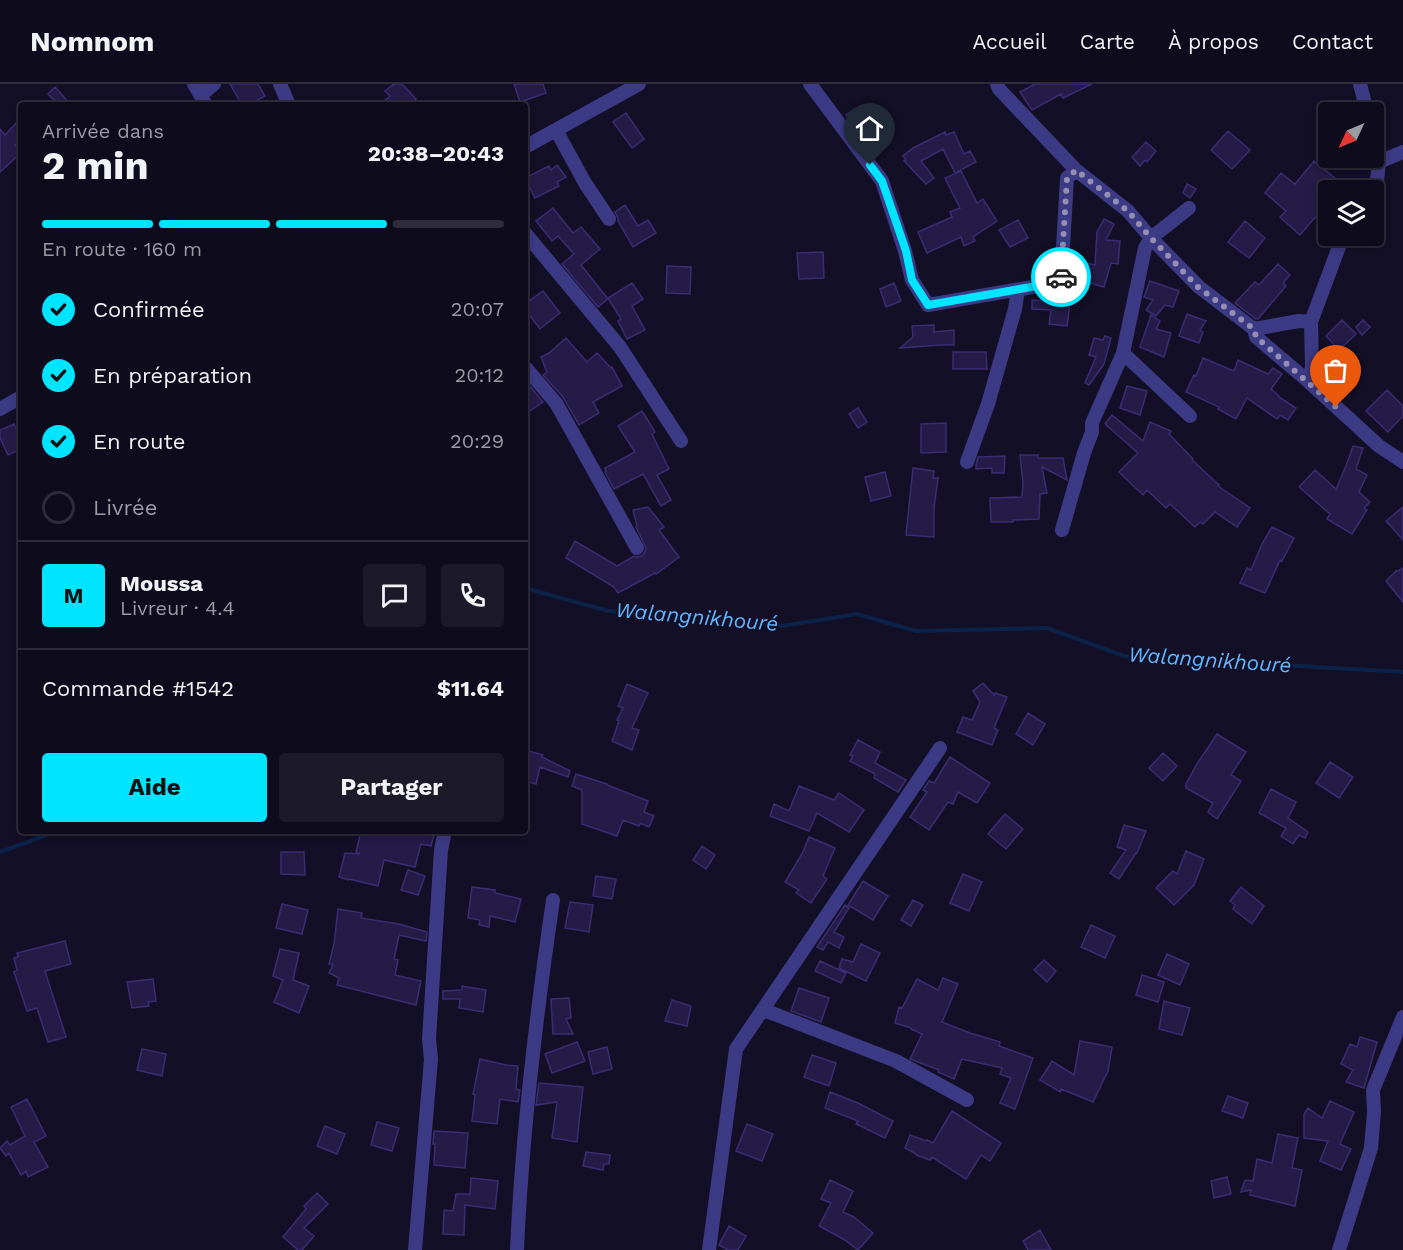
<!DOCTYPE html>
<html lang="fr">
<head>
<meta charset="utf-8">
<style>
	:root { --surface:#0e0b1c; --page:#1c1929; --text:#f1f3f6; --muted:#9b9ba3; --line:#2e2b3b; --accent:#00e5ff }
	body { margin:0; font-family:"Work Sans",sans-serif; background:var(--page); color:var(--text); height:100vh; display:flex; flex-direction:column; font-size:22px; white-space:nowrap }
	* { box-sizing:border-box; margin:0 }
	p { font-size:20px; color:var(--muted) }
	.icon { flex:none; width:33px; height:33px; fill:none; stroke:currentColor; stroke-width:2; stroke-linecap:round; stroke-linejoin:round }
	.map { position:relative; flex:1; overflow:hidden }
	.drawer { position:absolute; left:18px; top:18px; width:510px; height:732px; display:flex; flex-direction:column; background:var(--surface); border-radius:6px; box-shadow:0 3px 9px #0003,0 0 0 2px var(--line) }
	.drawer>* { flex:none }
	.needle { width:39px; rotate:226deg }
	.tools { position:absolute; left:1318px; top:18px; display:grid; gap:12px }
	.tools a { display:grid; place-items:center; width:66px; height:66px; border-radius:6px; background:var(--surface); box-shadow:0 3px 9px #0003,0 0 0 2px var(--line); font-size:30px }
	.pin { position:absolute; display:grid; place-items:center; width:51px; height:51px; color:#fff; margin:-62px -26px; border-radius:50% 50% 50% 0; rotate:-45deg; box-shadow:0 0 6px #0007 }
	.pin .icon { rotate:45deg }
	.courier { position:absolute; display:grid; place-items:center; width:60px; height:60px; margin:-30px; border:4px solid #00e5ff; border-radius:50%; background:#fff; color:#222; box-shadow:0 2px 8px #0007 }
	.head em { font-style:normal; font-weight:700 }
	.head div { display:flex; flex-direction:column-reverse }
	.head { display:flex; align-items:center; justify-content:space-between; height:102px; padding:0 24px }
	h1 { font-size:39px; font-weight:700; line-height:45px }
	.bar { display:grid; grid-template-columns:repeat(4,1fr); gap:9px 6px; align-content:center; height:72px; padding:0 24px }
	.bar i { height:8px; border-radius:4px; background:var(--line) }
	.bar .selected { background:var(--accent) }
	.bar p { grid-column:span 4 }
	.line { display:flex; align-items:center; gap:15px; padding:0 24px; border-top:2px solid var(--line) }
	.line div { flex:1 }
	.round { display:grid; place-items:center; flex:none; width:63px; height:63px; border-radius:6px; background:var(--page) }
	ol { padding:0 24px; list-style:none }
	li { display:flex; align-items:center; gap:18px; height:66px }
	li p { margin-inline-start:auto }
	li .icon { padding:6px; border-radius:50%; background:var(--accent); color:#111; stroke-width:4 }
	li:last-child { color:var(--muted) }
	li i { width:33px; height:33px; border:3px solid var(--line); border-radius:50% }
	.button { display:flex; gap:12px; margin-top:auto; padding:12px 24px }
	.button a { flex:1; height:69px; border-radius:6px; background:var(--accent); color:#111; font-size:24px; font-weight:700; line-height:69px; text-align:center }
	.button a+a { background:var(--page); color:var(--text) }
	header { display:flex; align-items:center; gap:36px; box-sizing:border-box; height:84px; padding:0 30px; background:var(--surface); border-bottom:2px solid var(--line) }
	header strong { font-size:28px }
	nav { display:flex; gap:33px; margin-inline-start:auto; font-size:21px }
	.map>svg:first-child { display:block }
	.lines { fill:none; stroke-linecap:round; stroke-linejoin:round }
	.stream { stroke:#0c2248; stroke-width:4 }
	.building { fill:#241b47; stroke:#3b2d73; stroke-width:1.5 }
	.street { stroke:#3d3a85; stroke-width:14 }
	.done { stroke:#948fb3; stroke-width:6; stroke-dasharray:0 10.8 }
	.route { stroke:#00e5ff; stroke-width:8 }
	.labels { text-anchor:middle; stroke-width:5; stroke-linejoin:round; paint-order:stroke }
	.water-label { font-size:21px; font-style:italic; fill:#62b6ff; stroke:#130f26 }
</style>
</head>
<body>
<header>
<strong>Nomnom</strong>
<nav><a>Accueil</a><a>Carte</a><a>À propos</a><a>Contact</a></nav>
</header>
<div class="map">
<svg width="1403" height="1166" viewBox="0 0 1403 1166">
	<rect width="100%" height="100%" fill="#130f26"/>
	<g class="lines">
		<path class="stream" d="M525,504l83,23 174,15 75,-12 59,17 131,-3 77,28 279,16
			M0,768l47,-17 4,-4"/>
	</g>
	<path class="building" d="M230,0h28l7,12 -16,9h-7z
		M394,0h8l14,15 -6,6h-30l10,-9 -5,-5z
		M514,0h29l3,9 -26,9z
		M1035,0h57l-29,14 -2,-4 -29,16 -12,-18z
		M55,3l16,18h-12l-11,-11z
		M854,25l7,9 -8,6 -7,-9z
		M626,29l18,26 -12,9 -19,-26z
		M21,34v21l-6,6 6,8 -21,19v-43l5,6z
		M889,35l5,10 -16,10 -6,-11z
		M1228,47l22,19 -18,19 -21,-19z
		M945,48l1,3 8,-3 10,22 6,-3 6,11 -21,11 -12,-24 -22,12 13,17 -8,6 -22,-23 2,-1 -3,-4 10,-8z
		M1146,58l10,9 -9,11 -2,-2 -5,6 -8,-9z
		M1314,77l27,22 -6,7h-6v8l-12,15 1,1 -18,21 -20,-18 6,-6 -21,-18 16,-20 14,11z
		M557,81l9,12 -9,5 2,4 -24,12 -10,-20 24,-12 2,4z
		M961,87l16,32 6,-4 14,22 -24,16 2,4 -11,5 -3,-9 -34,16 -9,-21 34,-15 -2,-5 10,-4 -15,-30z
		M1187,100l9,5 -6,9 -7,-5z
		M625,121l13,21 10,-6 8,13 -23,14 -15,-26v-3l-3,-6z
		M553,124l20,25 8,-6 19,22 -19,16 27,34 -10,8 -36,-43 12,-10 -16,-18 -6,5 -16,-20z
		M1104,135l10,5 -8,16 14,1 -2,23 -7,-1 -7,24 -22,-6 5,-18 8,2 2,-33z
		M1018,136l10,18 -18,9 -11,-17z
		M1245,137l20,17 -16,20 -21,-16z
		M823,168l1,26 -25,1 -2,-26z
		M1278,180l12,11 -7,8 3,3 -28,33h-2l-21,-16 20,-21 4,3z
		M667,182l24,1 -1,27 -24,-1z
		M1150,197l29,10 -6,16 -8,-2 -9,11 -10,-6 7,-10 -9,-3z
		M632,199l11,16 -11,7 13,24 -18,9 -9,-18 3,-2 -13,-21z
		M894,199l7,18 -15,6 -6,-18z
		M1070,199l9,1 -4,20 -5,-1 -3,23 -18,-2 2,-14 -19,-1v-9l31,2h-1l1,-11 4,-2z
		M543,207l17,22 -20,16 -15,-20v-5z
		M1187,230l19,7 -6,9 3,2 -4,11 -20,-7z
		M1151,231l9,6 -4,8 15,4 -7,24 -24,-10z
		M1342,236l14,14 -17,16 -13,-14z
		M1363,236l7,7 -8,8 -6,-8z
		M934,241v7l20,-2v15h-14l-40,3 13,-11 -1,-11z
		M1105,252l6,2 -7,26 -15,21 -4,-2 11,-26 -7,-2 5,-17 9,2z
		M566,254l21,24 10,-9 14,15 1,-1 10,19 -29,16 6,11 -20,12 -16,-28 -20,-22 4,-3 -6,-15 8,-4z
		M953,268h33l1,17h-34z
		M1203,274l31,13 4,-11 30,14 5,-6 9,6 -11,15 8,7v1l17,11 -8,12 -8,-5 -3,4 -30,-21 -11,21 -18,-10 1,-2 -33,-15 8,-17 2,1z
		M530,302l13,16 -18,12v-25z
		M1127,302l20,5 -7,24 -20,-7z
		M1387,306l16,16v10l-15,16 -22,-21z
		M858,324l9,14 -9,6 -9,-14z
		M642,327l13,21 -3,2 17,35 -12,6 14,25 -10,6 -18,-32 -29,15 -9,-17 1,-1 -1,-3 30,-16 -17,-26z
		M1112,331l31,26 7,-19 21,9 -2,3 24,25 -1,1 27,25 -1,1 32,22 -13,19 -22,-15 -12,12 -3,-2 -5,5 -25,-23 -4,4 -19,-18 -4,5 -24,-23 19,-19 -33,-29z
		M946,339v29l-25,1v-29z
		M14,340l7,16v9l-13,6 -8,-17v-8z
		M1353,362l10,2 -7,21 11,6 -8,17 11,10 -6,6 3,2 -15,24 -25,-15 3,-5 -31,-27 16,-17 21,19 10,-23z
		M1020,371h18v3h25l4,22 -25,-13 5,26 -7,1 -1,25 -26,1v2h-22l-1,-24 32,-1 1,-14z
		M1005,372l-1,17h-12v-5l-16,1v-4l2,-8z
		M913,384l21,3 -1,7h5l-4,30v29l-28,-2z
		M885,388l6,24 -20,5 -6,-24z
		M648,423l16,20 -5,3 20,27 -23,17 -1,-1 -37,20 -4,-6 -48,-29 9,-17 42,25 17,-10 3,1 5,-1 3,-4 1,-4 -10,-21 1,-1 -4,-16z
		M1403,423v33l-17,-19z
		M1272,443l22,11 -12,23 -2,-1 -15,33 -25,-10 7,-15 4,2 11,-26z
		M1403,484v34l-17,-21 10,-10v1z
		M983,599l11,12 1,-2 12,4 -13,31 4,2 -6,15 -35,-13 6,-15 9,3 8,-18 -7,-11z
		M627,600l21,9 -16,35 7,2 -7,20 -20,-9 7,-20 -2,-1 6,-12 -5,-2z
		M1028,629l17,11 -12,21 -17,-11z
		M1217,650l29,18 -15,23 10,6 -24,38 -9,-7 5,-9 -27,-15v-4l11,-20z
		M858,656l22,12 -5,11 31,17 -8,12 -24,-14 1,-4 -25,-13 3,-5 -3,-1z
		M525,666l18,5 -1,2 28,14 -2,6 -28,-10 -4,17 -11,-3z
		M1163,669l14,13 -14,15 -14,-13z
		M950,673l40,26 -13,20 -19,-11 -5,12 -5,-2 -19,28 -19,-13 17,-25 -4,-2 6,-9 5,2z
		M1330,678l23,15 -14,21 -23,-15z
		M576,690l31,10v1l41,16 -4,11 10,4 -5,11 -9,-4 -1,3 -16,-6 -6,16 -35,-12v-34l-10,-4z
		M799,702l35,14 5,-7 25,17 -15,22 -32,-19 -8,18 -39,-15 4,-12 15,7z
		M1271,705l25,13 -8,16 20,14 -3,6 -6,-3 -6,9 -12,-8 5,-8 -27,-15z
		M1005,730l18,15 -17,20 -18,-15z
		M1124,741l22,6 -9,22h-1l-17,26 -9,-6 16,-23 -9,-3z
		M361,747h58l15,3 -3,12 -10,-2 -6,23 -31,-7 -6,26 -29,-7 -1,1 -9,-3 6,-24 15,1 -4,-2z
		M809,753l26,11 -12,28 4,3 -16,24 -15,-10 3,-3 -14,-8 17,-28z
		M702,762l13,9 -9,14 -13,-9z
		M1186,767l18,8 -10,26 -20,20 -18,-17 17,-17 4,3z
		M281,768h23l1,23 -24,-1z
		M408,786l17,6 -7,19 -17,-5z
		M963,790l19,8 -13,29 -19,-8z
		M596,792l20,3 -4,20 -19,-3z
		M863,797l25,15 -15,24 -25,-15z
		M472,803l23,3v3l26,6 -6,23 -25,-6 -1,11 -10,-2 1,-5 -12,-2z
		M1241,803l23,19 -12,18 -19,-15 2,-4 -5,-4z
		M913,816l10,5 -12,21 -10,-6z
		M570,818l23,3 -4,27 -24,-4z
		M282,820l26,6 -6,24 -26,-6z
		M845,821l4,3 -15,24 10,5 -5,11 -11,-6 -5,8 -6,-3z
		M338,825l24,4 -1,5 38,6 28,8 -1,9 -27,-6 -5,24 4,1 -3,15 26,6 -5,24 -79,-20 2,-7 -10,-5 4,-8 -4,-1 5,-20z
		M1091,841l24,11 -10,22 -24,-11z
		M65,857l6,23 -26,7 21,66 -18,5 -11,-34 -10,3 -13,-39 3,-2 -3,-12 4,-1 -1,-4z
		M861,860l19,9 -14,28 -27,-13 3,-9 11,3z
		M280,865l19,4 -6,27 16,6 -10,27 -25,-11 9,-22 -10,-4z
		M1167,870l22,10 -9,21 -22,-10z
		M1044,876l12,11 -9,11 -13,-12z
		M820,877l26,12 -5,10 -26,-12z
		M1142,891l22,7 -6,20 -22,-7z
		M943,894l15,6 -16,38 28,11 30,9 -1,4 34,12 -18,51 -15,-6 11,-25 -11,-4 2,-6 -40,-9 -8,20 -16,-7 1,-2 -29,-11 12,-25 -11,-5v-1l-16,-5 4,-16 3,1 15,-29 21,11z
		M153,895l3,22 -8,1 1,4 -17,2 -5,-26z
		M462,902l24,4 -3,22 -24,-4 1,-9h-17v-8l19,-1z
		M799,904l30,10 -8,24 -30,-11z
		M569,914l2,20 -5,1 7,15h-20l-2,-35z
		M672,916l19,6 -4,20 -22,-5z
		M1164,917l26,7 -8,27 -23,-6z
		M1360,953l17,5 -13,46 -18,-6 7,-12 -12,-6 9,-20 7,3z
		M1080,957l32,6 -4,24 -15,31 -32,-13 -1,3 -20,-12 12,-19 22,14z
		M577,958l8,19 -33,12 -7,-19z
		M607,963l5,22 -19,5 -5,-22z
		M142,965l24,5 -4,22 -25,-6z
		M812,971l24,8 -7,23 -25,-9z
		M480,975l26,6 12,1 -2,23 4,1 -2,12 -18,-3 -3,25 -25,-3 3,-26 -2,-1z
		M539,999l44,4 -6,55 -25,-4 5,-36 -21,3z
		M830,1008l28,11 35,18 -8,17 -29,-14 2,-3 -33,-13z
		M1228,1012l20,7 -5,15 -21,-7z
		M27,1015l19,37 -12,6 14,25 -20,10 -2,-6 -5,4 -12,-22 -3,3 -6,-8 7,-7 3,4 15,-9 -14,-29z
		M1330,1017l24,11 -14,32 11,5 -10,21 -21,-9 8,-20 -24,-3v-24l4,-6 14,10z
		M952,1027l49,32 -11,18 -9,-6 -15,24 -34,-22 -2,3 -14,-5v-1l-11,-6 5,-13 16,6 1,-1 6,3z
		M377,1038l22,6 -7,23 -21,-6z
		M747,1040l26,10 -11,27 -26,-10z
		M325,1042l20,8 -8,20 -20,-8z
		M434,1047l34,2 -3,35 -31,-3 1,-21h-2z
		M1278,1050l20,4 -6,30 10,2 -7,36 -45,-11 1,-5 -10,2 4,-12 8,1 4,-22 15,4z
		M586,1068l24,3 -1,9h-5l-1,6 -20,-4z
		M1227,1093l4,17 -17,4 -3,-17z
		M471,1094l27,3 -3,28 -30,-4 -1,30 -21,-1 1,-24 9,1 3,-17h14z
		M830,1096l23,11 -10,21 11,5 19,16 -15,17 -13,-10 -26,-14 12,-23 -10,-4z
		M317,1109l11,11 -24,24 10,8 -12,14h-4l-15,-13 23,-28 -2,-3z
		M729,1142l17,10 -8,14h-10l-9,-5z
		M1040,1146l11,20h-23l-5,-9z"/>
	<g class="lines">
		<path class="street" d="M194,0l12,21
			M280,0l9,21
			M810,0l72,97 23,70 7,29 16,25 133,-23 6,-104 9,-8
			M997,0l2,5 77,81 52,41 23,27 48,49 55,42 2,8 52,44 71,65 24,16
			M1360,0l7,28
			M201,11l13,-11
			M556,46l29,53 24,36
			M1374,59l5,19
			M525,63l114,-63
			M1370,106l7,-9 2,-19 24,-10
			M525,149l95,114 61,94
			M1254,245l45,-8 12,1
			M1123,269l67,63
			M525,283l31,36 81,145
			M1308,297l4,-14 -1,-45 32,-86
			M0,325l21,-12
			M967,378l21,-58 27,-95 3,-19
			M1062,446l22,-77 8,-21v-9l31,-70 22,-105 6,-10 38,-30
			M764,926l132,51 71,39
			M415,1166l16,-191 -2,-20 12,-189 4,-19
			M517,1166c5,-117 19,-234 36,-350
			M709,1166l27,-201 204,-301
			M1339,1166l32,-102 3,-36 -1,-22 30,-73"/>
	</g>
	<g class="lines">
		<path class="done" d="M1061,193l6,-99 9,-8 52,41 23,27 47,49 56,42 2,8 80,70"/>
		<path class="route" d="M870,81l12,16 24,70 6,29 16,25 132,-23 1,-5"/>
	</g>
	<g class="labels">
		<g class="water-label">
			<text transform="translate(697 533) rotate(5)" y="7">Walangnikhouré</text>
			<text transform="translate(1210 576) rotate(4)" y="7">Walangnikhouré</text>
		</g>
	</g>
</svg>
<div class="tools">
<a><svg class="needle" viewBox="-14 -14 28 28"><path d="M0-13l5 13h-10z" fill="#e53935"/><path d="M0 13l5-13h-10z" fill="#9b9ba3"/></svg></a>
<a><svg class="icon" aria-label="layers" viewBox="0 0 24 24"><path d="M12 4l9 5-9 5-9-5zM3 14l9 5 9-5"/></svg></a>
</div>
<div class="pin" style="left:1336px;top:323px;background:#ea580c"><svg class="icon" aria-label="bag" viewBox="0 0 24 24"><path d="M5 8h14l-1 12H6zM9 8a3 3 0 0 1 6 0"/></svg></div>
<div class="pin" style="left:870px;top:81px;background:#1f2937"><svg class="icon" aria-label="home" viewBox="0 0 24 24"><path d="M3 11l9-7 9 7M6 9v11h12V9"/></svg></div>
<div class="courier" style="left:1061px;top:193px"><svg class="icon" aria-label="car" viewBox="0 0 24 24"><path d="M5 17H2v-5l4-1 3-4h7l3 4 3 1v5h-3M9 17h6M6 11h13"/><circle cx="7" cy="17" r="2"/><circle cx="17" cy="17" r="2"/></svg></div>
<section class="drawer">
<div class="head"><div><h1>2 min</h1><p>Arrivée dans</p></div><em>20:38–20:43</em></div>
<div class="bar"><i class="selected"></i><i class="selected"></i><i class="selected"></i><i></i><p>En route · 160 m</p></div>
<ol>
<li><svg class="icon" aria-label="check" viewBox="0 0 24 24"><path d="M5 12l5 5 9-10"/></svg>Confirmée<p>20:07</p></li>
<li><svg class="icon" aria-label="check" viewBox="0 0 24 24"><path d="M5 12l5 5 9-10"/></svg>En préparation<p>20:12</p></li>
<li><svg class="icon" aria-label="check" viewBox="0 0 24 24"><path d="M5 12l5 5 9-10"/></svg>En route<p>20:29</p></li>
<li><i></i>Livrée</li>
</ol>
<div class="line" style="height:108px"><b class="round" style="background:var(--accent);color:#111">M</b><div><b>Moussa</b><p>Livreur · 4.4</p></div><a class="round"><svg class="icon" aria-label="chat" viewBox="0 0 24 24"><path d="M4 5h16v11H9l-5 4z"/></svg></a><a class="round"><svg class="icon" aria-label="phone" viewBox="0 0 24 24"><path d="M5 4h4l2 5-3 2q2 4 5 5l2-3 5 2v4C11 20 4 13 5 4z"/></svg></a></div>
<div class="line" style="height:78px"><div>Commande #1542</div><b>$11.64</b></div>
<div class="button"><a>Aide</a><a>Partager</a></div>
</section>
</div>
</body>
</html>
